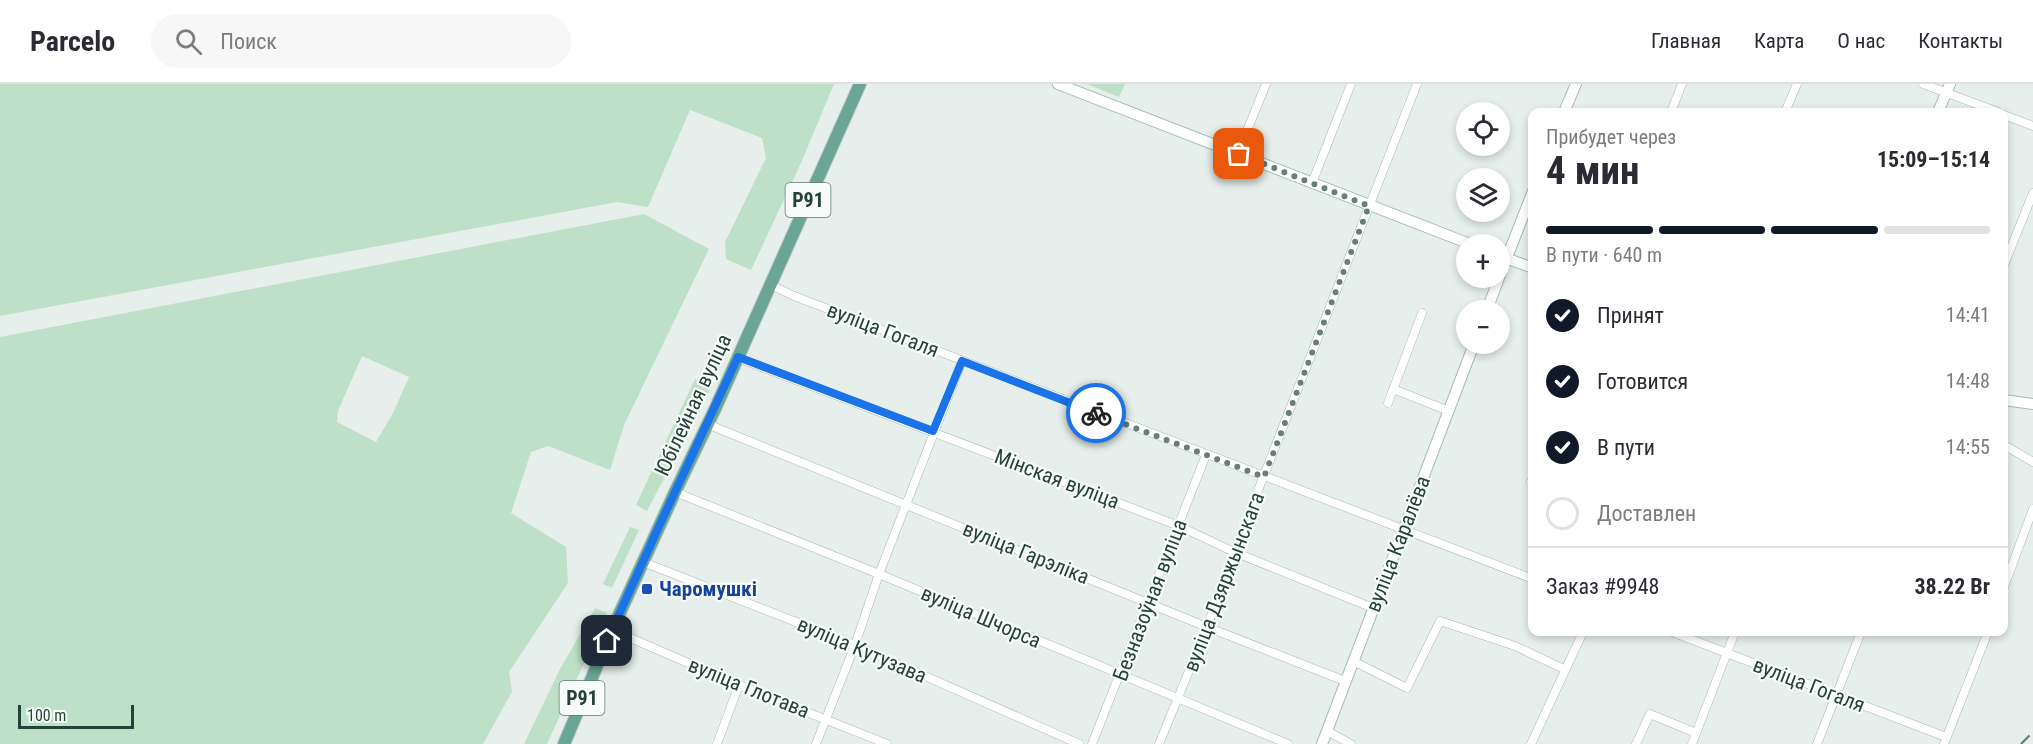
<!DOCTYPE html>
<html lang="ru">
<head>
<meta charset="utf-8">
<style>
	:root { --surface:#fff; --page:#f7f7f7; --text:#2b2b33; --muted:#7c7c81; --line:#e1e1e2; --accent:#111827 }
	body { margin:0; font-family:"Roboto Condensed",sans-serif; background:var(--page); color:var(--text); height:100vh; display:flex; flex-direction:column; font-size:22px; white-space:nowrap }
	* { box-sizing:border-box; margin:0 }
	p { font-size:20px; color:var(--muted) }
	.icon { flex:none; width:33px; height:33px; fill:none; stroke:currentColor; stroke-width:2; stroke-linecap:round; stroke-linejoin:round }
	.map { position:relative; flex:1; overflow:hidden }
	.panel { position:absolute; left:1528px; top:24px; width:480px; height:528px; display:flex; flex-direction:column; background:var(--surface); border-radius:12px; box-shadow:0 3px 9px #0003 }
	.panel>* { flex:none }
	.tools { position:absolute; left:1456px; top:18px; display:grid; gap:12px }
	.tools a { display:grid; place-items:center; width:54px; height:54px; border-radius:50%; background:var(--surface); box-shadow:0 3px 9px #0003; font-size:30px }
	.scale { position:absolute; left:18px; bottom:15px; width:116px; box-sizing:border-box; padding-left:6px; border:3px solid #24423a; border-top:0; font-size:16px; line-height:21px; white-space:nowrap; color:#24423a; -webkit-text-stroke:4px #f7fbf9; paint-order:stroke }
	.pin { position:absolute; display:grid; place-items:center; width:51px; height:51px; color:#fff; margin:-26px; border-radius:12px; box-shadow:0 3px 9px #0006 }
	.courier { position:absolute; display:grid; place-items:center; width:60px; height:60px; margin:-30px; border:4px solid #1a73e8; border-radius:50%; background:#fff; color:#222; box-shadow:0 2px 8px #0007 }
	.head em { font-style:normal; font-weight:700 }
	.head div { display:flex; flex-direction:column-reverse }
	.head { display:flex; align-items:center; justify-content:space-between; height:102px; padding:0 18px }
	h1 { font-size:39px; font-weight:700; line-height:45px }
	.bar { display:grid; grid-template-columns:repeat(4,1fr); gap:9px 6px; align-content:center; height:72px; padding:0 18px }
	.bar i { height:8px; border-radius:4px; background:var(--line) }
	.bar .on { background:var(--accent) }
	.bar p { grid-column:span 4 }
	.line { display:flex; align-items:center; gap:15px; padding:0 18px; border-top:2px solid var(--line) }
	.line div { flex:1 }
	ol { padding:0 18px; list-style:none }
	li { display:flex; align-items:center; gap:18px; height:66px }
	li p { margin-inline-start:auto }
	li .icon { padding:6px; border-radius:50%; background:var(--accent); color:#fff; stroke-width:4 }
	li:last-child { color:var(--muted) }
	li i { width:33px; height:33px; border:3px solid var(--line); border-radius:50% }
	header { display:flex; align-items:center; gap:36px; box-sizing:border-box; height:84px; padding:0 30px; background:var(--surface); border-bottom:2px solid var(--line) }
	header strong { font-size:28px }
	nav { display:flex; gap:33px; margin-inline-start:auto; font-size:21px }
	.search { width:420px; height:54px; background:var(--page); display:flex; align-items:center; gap:15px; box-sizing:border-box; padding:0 21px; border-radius:33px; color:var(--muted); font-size:22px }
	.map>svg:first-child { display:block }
	.green { fill:#bfe0c8; fill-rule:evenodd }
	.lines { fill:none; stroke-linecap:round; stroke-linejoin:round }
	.street-casing { stroke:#a8b8b2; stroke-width:9 }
	.secondary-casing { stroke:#a4bbb3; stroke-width:12 }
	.primary-casing { stroke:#c2cac8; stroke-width:14 }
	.street { stroke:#fff; stroke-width:8 }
	.secondary { stroke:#fff; stroke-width:10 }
	.primary { stroke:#6aa596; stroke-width:12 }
	.rail { stroke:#5f7d75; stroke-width:2; stroke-dasharray:12 6; stroke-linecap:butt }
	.done { stroke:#687f78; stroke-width:6; stroke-dasharray:0 10.8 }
	.route { stroke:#1a73e8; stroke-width:8 }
	.transit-dot { fill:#1a4fb4; stroke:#f7fbf9; stroke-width:2 }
	.labels { text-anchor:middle; stroke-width:4.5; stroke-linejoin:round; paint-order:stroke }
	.shield { fill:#f7fbf9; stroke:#637a73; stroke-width:1.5 }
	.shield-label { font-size:20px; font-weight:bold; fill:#24423a }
	.street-label { font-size:21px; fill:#24423a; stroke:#f7fbf9 }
	.transit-label { font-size:21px; font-weight:bold; fill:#164399; stroke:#f7fbf9; text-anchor:start }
</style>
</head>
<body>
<header>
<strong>Parcelo</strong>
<div class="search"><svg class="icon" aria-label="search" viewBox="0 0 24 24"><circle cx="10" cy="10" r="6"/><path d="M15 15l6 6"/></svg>Поиск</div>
<nav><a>Главная</a><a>Карта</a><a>О нас</a><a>Контакты</a></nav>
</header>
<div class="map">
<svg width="2033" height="660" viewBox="0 0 2033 660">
	<rect width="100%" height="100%" fill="#e6efeb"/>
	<path class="green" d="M0,0h834l-33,79 -50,107 -25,-11 -1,-17 41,-84 -4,-20 -72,-28 -42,97 -31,-5 -617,114z
		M1087,0h38l-6,13z
		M644,130l65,35 -85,176 -14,45 -62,-24 -17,6 -20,61 55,34 2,36 -59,89 3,20 -29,52h-483v-407zM362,272l47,21 -16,36 -17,29 -39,-20 1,-11z
		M695,295l17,7 -65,125 -11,-6z
		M630,443l9,3 -27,58 -9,-4z
		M595,524l12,5 -60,131h-23l35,-73z"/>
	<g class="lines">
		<g class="street-casing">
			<path id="street" d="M1923,0l75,28
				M1671,28l11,-28
				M1785,28l12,-28
				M2004,31l29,11
				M1238,69l28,-69
				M1312,99l39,-99
				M2004,181l29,-72
				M771,201l23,11 739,283
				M738,274l441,168 55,26 139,56
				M1393,305l56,22
				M1388,319l34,-90
				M707,340l500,203 138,54
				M2004,361l29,17
				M1533,393l-2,5h2
				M675,408l204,82 409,170
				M643,478l212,83 224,99
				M2004,503l29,-78
				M612,546l127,55 148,59
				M1672,548l274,105
				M1353,577l54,27 33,-67 75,25 49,23
				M1327,647l24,13
				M717,660l22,-59
				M816,660l39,-99 24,-71 83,-213
				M1092,660l114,-289
				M1159,660l48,-117 27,-75 183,-468
				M1531,660l52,-112
				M1636,660l14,-30 46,19
				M1692,660l43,-112
				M1817,660l44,-112
				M1944,660l44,-112"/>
		</g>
		<g class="secondary-casing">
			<path id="secondary" d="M1058,0l412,160
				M1564,28l12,-28
				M1938,28l12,-28
				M1500,172l33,12
				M1500,191l33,-84
				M1487,226l12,-32
				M2004,316l29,4
				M1322,660l152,-400"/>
		</g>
		<g class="primary-casing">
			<path id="primary" d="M564,660l48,-114 63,-138 40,-83 145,-325"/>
		</g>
		<use href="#street" class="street"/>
		<use href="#secondary" class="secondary"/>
		<use href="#primary" class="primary"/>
		<path class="rail" d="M2021,660l12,-12"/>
	</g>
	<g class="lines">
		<path class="done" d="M1096,329l168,64 105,-271 -130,-52"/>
		<path class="route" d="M607,557l54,-119 77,-165 195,74 29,-70 134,52"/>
	</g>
	<rect class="transit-dot" x="641" y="499" width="12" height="12" rx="3"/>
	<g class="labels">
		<g class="shield">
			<rect x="785.5" y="99" width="45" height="34" rx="4.5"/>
			<rect x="559.5" y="597" width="45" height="34" rx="4.5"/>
		</g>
		<g class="shield-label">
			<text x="808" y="123">Р91</text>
			<text x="582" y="621">Р91</text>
		</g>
		<g class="street-label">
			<text transform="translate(883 246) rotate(21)" y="7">вуліца Гогаля</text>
			<text transform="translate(693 321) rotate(-65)" y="7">Юбілейная вуліца</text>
			<text transform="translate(1057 395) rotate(21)" y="7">Мінская вуліца</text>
			<text transform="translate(1398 460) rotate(-69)" y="7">вуліца Каралёва</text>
			<text transform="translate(1026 469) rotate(22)" y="7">вуліца Гарэліка</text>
			<text transform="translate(1224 498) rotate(-69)" y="7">вуліца Дзяржынскага</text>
			<text transform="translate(1150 516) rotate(-69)" y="7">Безназоўная вуліца</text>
			<text transform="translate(981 533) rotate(23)" y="7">вуліца Шчорса</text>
			<text transform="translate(862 566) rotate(23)" y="7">вуліца Кутузава</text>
			<text transform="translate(1809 601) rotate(21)" y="7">вуліца Гогаля</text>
			<text transform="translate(749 604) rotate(22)" y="7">вуліца Глотава</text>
		</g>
		<g class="transit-label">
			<text x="659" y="512">Чаромушкі</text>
		</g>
	</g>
</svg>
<div class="tools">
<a><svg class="icon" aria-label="locate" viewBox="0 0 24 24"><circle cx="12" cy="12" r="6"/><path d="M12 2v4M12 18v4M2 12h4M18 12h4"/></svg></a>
<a><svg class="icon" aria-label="layers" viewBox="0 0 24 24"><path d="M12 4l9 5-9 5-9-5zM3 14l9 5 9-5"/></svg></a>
<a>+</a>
<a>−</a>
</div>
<div class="scale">100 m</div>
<div class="pin" style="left:1239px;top:70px;background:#ea580c"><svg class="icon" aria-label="bag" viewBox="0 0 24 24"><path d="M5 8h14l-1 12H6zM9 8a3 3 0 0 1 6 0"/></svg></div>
<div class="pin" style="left:607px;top:557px;background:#1f2937"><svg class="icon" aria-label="home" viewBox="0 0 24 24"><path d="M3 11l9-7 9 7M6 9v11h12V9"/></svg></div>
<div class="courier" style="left:1096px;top:329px"><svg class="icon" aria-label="bike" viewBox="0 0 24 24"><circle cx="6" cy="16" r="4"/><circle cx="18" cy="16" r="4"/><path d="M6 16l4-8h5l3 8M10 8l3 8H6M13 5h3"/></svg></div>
<section class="panel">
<div class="head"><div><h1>4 мин</h1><p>Прибудет через</p></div><em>15:09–15:14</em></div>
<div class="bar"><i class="on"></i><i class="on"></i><i class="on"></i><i></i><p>В пути · 640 m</p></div>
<ol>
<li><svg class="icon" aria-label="check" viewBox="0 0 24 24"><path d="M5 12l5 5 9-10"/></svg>Принят<p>14:41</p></li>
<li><svg class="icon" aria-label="check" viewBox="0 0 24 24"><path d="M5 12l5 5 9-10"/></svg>Готовится<p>14:48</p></li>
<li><svg class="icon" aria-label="check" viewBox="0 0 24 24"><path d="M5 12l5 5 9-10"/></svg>В пути<p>14:55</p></li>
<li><i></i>Доставлен</li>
</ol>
<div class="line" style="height:78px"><div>Заказ #9948</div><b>38.22 Br</b></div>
</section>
</div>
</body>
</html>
